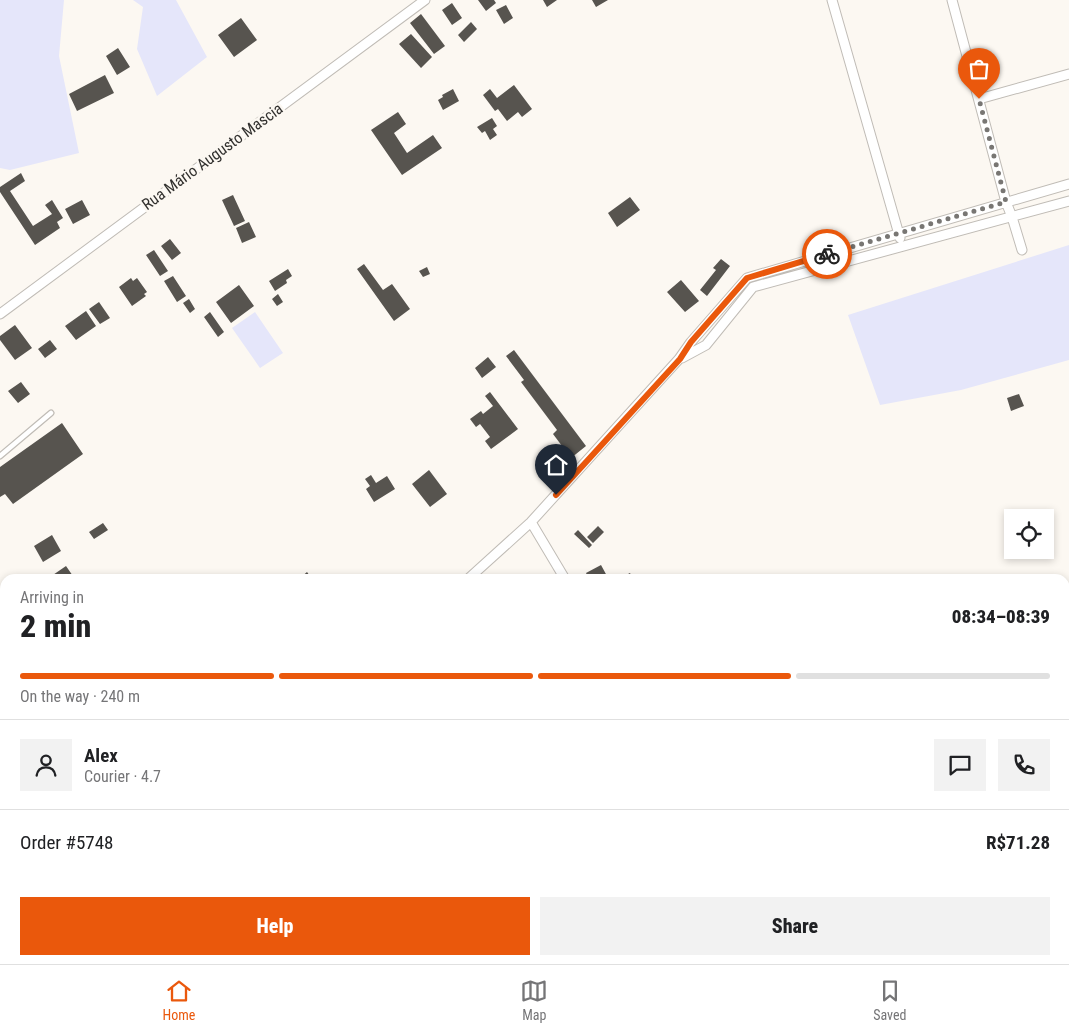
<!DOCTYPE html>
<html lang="en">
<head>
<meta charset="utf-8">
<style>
	:root { --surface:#fff; --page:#f2f2f2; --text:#202124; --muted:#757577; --line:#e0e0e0; --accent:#ea580c }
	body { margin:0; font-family:"Roboto Condensed",sans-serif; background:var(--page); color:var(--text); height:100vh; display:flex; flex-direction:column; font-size:19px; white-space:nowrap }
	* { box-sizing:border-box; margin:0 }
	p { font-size:16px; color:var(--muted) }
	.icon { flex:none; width:28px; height:28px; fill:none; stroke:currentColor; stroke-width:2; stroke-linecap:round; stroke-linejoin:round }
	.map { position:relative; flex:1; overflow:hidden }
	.drawer { position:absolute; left:0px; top:574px; width:1070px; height:391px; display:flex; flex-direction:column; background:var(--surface); border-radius:15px 15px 0 0; box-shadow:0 2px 8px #0003 }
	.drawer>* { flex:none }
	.tools { position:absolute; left:1004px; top:509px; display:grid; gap:10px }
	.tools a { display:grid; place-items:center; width:50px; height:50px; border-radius:0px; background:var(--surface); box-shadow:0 2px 8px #0003; font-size:25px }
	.pin { position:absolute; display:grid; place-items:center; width:42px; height:42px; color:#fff; margin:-51px -21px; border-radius:50% 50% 50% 0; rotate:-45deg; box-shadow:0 0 5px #0007 }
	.pin .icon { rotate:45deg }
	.courier { position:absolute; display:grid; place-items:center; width:50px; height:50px; margin:-25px; border:4px solid #ea580c; border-radius:50%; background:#fff; color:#222; box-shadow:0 1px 6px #0007 }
	.overview em { font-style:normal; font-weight:800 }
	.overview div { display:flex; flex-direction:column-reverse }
	.overview { display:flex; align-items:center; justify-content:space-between; height:85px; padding:0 20px }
	h1 { font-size:32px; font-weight:800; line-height:38px }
	.bar { display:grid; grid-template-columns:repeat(4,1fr); gap:8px 5px; align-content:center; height:60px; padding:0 20px }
	.bar i { height:6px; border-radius:4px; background:var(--line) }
	.bar .current { background:var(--accent) }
	.bar p { grid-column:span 4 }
	.line { display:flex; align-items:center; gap:12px; padding:0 20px; border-top:1px solid var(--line) }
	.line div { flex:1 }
	.round { display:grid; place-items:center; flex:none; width:52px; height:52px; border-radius:0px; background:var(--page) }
	.button { display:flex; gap:10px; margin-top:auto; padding:10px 20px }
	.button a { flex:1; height:58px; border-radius:0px; background:var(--accent); color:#fff; font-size:20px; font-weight:800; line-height:58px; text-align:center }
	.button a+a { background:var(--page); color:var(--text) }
	.menu { display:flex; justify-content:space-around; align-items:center; height:70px; border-top:1px solid var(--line); background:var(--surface); font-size:14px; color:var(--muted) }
	.menu a { display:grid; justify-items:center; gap:2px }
	.menu .current { color:var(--accent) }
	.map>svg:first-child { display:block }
	.green { fill:#e5e6fa }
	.building { fill:#57544f }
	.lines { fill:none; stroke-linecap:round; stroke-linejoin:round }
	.service-casing { stroke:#c0bcb6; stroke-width:7 }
	.minor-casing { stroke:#c0bcb6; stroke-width:11 }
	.secondary-casing { stroke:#c0bcb6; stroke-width:15 }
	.service { stroke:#fff; stroke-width:4.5 }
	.minor { stroke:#fff; stroke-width:9 }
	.secondary { stroke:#fff; stroke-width:12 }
	.done { stroke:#787673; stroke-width:5; stroke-dasharray:0 9 }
	.route { stroke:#ea580c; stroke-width:6 }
	.labels { text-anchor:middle; stroke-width:5; stroke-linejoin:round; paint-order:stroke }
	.street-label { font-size:16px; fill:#31302e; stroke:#fcf8f2 }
</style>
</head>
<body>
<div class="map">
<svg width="1069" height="964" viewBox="0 0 1069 964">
	<rect width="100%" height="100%" fill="#fcf8f2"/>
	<path class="green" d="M0,0h64l-5,56 20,97 -69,17 -10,-2z
		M133,0h43l31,57 -50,39 -20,-47 6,-42z
		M1069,245v115l-108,30 -81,15 -32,-90z
		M255,312l28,41 -23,15 -28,-40z"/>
	<path class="building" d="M478,0h16l2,3 -10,8z
		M543,0h14l-10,7z
		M592,0h16l-12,7z
		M452,3l10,15 -10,7 -10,-15z
		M506,5l7,13 -9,6 -8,-14z
		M421,14l24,32 -11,8 -24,-31z
		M241,18l16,22 -23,17 -16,-22z
		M471,22l6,7 -13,13 -6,-7z
		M411,34l21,23 -11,11 -22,-24z
		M118,48l12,19 -13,8 -11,-19z
		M105,75l9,18 -37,18 -8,-17z
		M514,85l18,24 -10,8 -4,-5 -11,9 -9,-12 -3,2 -12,-16 7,-6 7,9z
		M453,89l6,12 -16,9 -5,-10 5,-3 -1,-2z
		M398,112l8,12 -12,9 13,20 26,-18 9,13 -40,27 -31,-45z
		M492,118l5,8 -4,3 4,6 -7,5 -5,-9 -3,2 -5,-6z
		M21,173l4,8 -15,10 23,35 19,-12 -7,-9 7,-5 11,18 -6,4 3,6 -25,17 -35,-53v-5z
		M233,195l12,26 -11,5 -12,-26z
		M630,197l10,13 -23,17 -9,-14z
		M82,200l8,15 -17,9 -8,-15z
		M249,222l7,15 -14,6 -6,-15z
		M170,239l11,14 -9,7 -11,-14z
		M154,250l14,21 -8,5 -14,-21z
		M721,259l9,7 -23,30 -7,-6 16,-20 -3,-2z
		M364,264l19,26 9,-6 18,25 -16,12 -37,-52z
		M427,267l3,7 -7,3 -4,-6z
		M288,269l4,7 -6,4 1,3 -12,8 -6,-10z
		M173,276l13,20 -9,6 -13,-21z
		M131,278l2,3 4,-3 10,14 -3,2 2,2 -14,10 -13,-19z
		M681,280l18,21 -14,11 -18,-20z
		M239,285l15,21 -23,17 -15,-21z
		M278,294l5,8 -6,4 -5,-7z
		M189,299l6,10 -5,4 -7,-10z
		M99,302l11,16 -10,6 -11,-15z
		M86,311l10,15 -20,14 -11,-14z
		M210,312l14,20 -6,5 -14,-20z
		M15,325l17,23 -17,12 -15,-20v-4z
		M50,340l7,9 -12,9 -7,-9z
		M514,350l72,96 -15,12 -18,-24 4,-4 -36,-48 3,-2 -18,-24z
		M488,357l8,10 -14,11 -7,-10z
		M21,382l9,12 -12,9 -10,-12z
		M490,392l28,37 -27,20 -6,-8 5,-4 -10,-13 -4,3 -6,-8 11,-8 2,3 10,-8 -8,-10z
		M1019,394l5,12 -13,5 -4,-13z
		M62,423l21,31 -70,50 -8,-10 -5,3v-30z
		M429,470l18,24 -17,13 -18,-23z
		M371,475l5,8 11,-7 8,13 -21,13 -8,-13 4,-3 -5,-7z
		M103,523l5,7 -14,9 -5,-7z
		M598,526l6,6 -11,11 -6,-6z
		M578,530l14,15 -3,3 -15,-14z
		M52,535l9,16 -18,11 -9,-16z
		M601,565l6,11 -5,3h-13l-3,-6z
		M66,566l9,13h-24l-1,-2z
		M307,572l5,7h-13z
		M630,573l3,6h-15z
		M313,960h22l-2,4h-13z"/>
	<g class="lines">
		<g class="service-casing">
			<path id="service" d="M0,456l51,-43
				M93,964l4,-4"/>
		</g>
		<g class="minor-casing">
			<path id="minor" d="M832,0l68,238
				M952,0l54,202 6,15 10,33
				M979,99l90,-25
				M0,314l425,-314
				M682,358l24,-13 47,-58 316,-86
				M531,522l34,57
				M468,579l63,-57 148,-163 12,-17 56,-64 322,-94
				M1065,604h4"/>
		</g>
		<g class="secondary-casing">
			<path id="secondary" d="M0,752l5,8
				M0,777l5,7
				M190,960l11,4
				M230,960l6,4"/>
		</g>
		<use href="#service" class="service"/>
		<use href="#minor" class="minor"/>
		<use href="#secondary" class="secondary"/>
	</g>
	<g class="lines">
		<path class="done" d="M827,254l179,-52 -27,-103"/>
		<path class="route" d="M556,495l124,-136 11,-17 56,-64 80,-24"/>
	</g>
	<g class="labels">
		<g class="street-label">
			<text transform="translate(212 156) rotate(-36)" y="6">Rua Mário Augusto Mascia</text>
		</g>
	</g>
</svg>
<div class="tools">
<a><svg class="icon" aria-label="locate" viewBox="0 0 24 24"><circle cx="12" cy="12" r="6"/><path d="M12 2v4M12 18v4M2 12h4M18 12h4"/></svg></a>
</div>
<div class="pin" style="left:979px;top:99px;background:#ea580c"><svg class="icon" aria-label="bag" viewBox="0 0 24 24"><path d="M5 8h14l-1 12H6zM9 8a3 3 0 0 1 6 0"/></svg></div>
<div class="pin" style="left:556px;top:495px;background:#1f2937"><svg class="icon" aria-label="home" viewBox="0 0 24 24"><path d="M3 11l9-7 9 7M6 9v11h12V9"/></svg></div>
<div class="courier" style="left:827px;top:254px"><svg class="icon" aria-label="bike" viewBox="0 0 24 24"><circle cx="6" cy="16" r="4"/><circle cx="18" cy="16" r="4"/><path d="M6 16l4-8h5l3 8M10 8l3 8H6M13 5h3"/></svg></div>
<section class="drawer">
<div class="overview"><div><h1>2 min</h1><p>Arriving in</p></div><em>08:34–08:39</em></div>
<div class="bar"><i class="current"></i><i class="current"></i><i class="current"></i><i></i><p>On the way · 240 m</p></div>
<div class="line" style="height:90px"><a class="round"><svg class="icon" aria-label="person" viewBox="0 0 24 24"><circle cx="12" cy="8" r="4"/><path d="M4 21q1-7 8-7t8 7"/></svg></a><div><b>Alex</b><p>Courier · 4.7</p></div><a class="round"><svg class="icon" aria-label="chat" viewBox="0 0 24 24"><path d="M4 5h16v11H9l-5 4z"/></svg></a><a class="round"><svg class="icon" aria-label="phone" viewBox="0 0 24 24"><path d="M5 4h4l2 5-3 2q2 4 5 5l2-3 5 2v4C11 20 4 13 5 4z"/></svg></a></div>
<div class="line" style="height:65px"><div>Order #5748</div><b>R$71.28</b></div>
<div class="button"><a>Help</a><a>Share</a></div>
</section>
</div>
<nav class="menu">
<a class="current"><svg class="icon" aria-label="home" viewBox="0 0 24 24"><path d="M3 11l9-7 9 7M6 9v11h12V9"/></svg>Home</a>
<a><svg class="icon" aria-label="map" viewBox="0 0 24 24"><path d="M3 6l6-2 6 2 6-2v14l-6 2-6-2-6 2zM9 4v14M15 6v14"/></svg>Map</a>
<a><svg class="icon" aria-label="saved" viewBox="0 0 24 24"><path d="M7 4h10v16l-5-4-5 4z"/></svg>Saved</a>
</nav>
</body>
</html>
